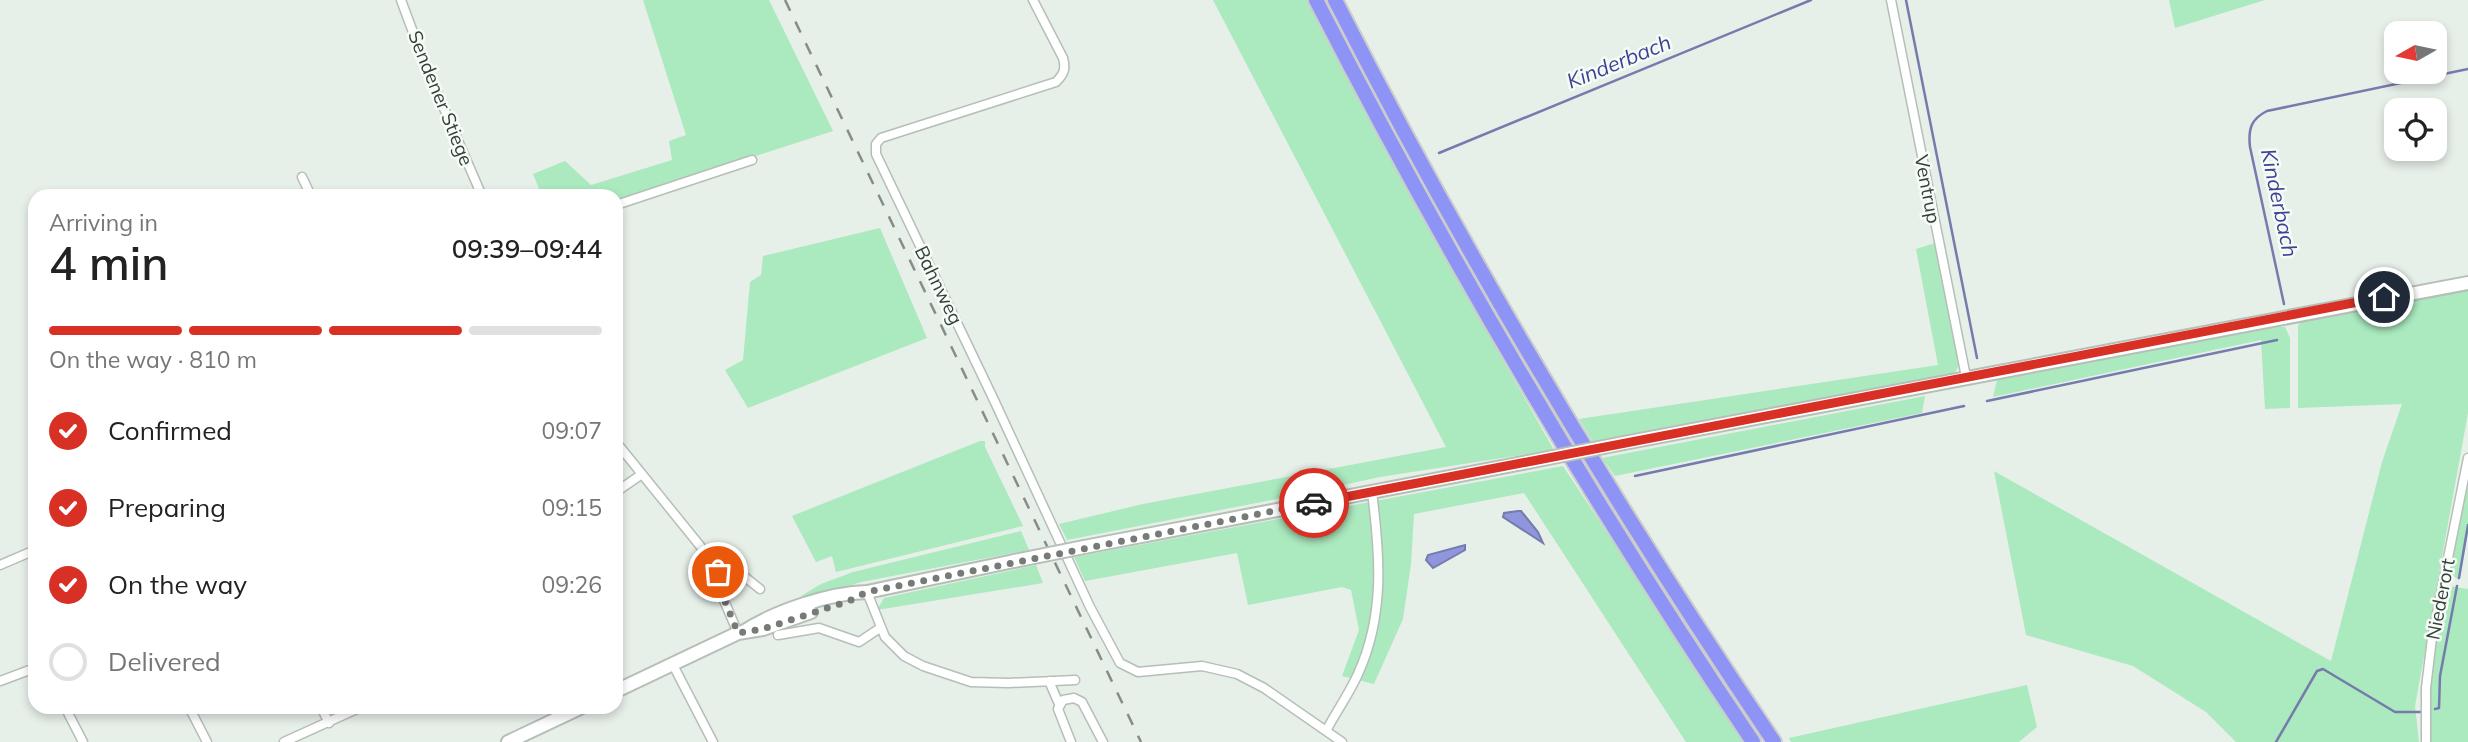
<!DOCTYPE html>
<html lang="en">
<head>
<meta charset="utf-8">
<style>
	:root { --surface:#fff; --page:#f6f6f6; --text:#222; --muted:#767676; --line:#e0e0e0; --accent:#d93025 }
	body { margin:0; font-family:Mulish,sans-serif; background:var(--page); color:var(--text); height:100vh; display:flex; flex-direction:column; font-size:26px; white-space:nowrap }
	* { box-sizing:border-box; margin:0 }
	p { font-size:23px; color:var(--muted) }
	.icon { flex:none; width:38px; height:38px; fill:none; stroke:currentColor; stroke-width:2; stroke-linecap:round; stroke-linejoin:round }
	.map { position:relative; flex:1; overflow:hidden }
	.side { position:absolute; left:28px; top:189px; width:595px; height:525px; display:flex; flex-direction:column; background:var(--surface); border-radius:21px; box-shadow:0 4px 10px #0003 }
	.side>* { flex:none }
	.needle { width:46px; rotate:261deg }
	.tools { position:absolute; left:2384px; top:21px; display:grid; gap:14px }
	.tools a { display:grid; place-items:center; width:63px; height:63px; border-radius:14px; background:var(--surface); box-shadow:0 4px 10px #0003; font-size:35px }
	.pin { position:absolute; display:grid; place-items:center; width:60px; height:60px; color:#fff; margin:-30px; border:4px solid #fff; border-radius:50%; box-shadow:0 2px 7px #0007 }
	.courier { position:absolute; display:grid; place-items:center; width:70px; height:70px; margin:-35px; border:5px solid #d93025; border-radius:50%; background:#fff; color:#222; box-shadow:0 2px 9px #0007 }
	.summary em { font-style:normal; font-weight:600 }
	.summary div { display:flex; flex-direction:column-reverse }
	.summary { display:flex; align-items:center; justify-content:space-between; height:119px; padding:0 21px }
	h1 { font-size:46px; font-weight:600; line-height:52px }
	.bar { display:grid; grid-template-columns:repeat(4,1fr); gap:10px 7px; align-content:center; height:84px; padding:0 21px }
	.bar i { height:9px; border-radius:5px; background:var(--line) }
	.bar .current { background:var(--accent) }
	.bar p { grid-column:span 4 }
	ol { padding:0 21px; list-style:none }
	li { display:flex; align-items:center; gap:21px; height:77px }
	li p { margin-inline-start:auto }
	li .icon { padding:7px; border-radius:50%; background:var(--accent); color:#fff; stroke-width:4 }
	li:last-child { color:var(--muted) }
	li i { width:38px; height:38px; border:4px solid var(--line); border-radius:50% }
	.map>svg:first-child { display:block }
	.green { fill:#abe9be }
	.water { fill:#8f96de; stroke:#757bad; stroke-width:2 }
	.lines { fill:none; stroke-linecap:round; stroke-linejoin:round }
	.stream { stroke:#757bad; stroke-width:2.5 }
	.street-casing { stroke:#b6beb8; stroke-width:11 }
	.secondary-casing { stroke:#b6beb8; stroke-width:16 }
	.highway-casing { stroke:#ccc; stroke-width:18 }
	.street { stroke:#fff; stroke-width:8 }
	.secondary { stroke:#fff; stroke-width:12 }
	.highway { stroke:#8d94f5; stroke-width:14 }
	.rail { stroke:#878c88; stroke-width:2.5; stroke-dasharray:12 12; stroke-linecap:butt }
	.secondary-bridge-casing { stroke:#b6beb8; stroke-width:16; stroke-linecap:butt }
	.secondary-bridge { stroke:#fff; stroke-width:12 }
	.done { stroke:#767b77; stroke-width:7; stroke-dasharray:0 12.6 }
	.route { stroke:#d93025; stroke-width:9 }
	.labels { text-anchor:middle; stroke-width:5; stroke-linejoin:round; paint-order:stroke }
	.street-label { font-size:19px; fill:#393c3a; stroke:#f4fcf6 }
	.water-label { font-size:21px; font-style:italic; fill:#403f95; stroke:#f4fcf6 }
</style>
</head>
<body>
<div class="map">
<svg width="2468" height="742" viewBox="0 0 2468 742">
	<rect width="100%" height="100%" fill="#e7efe9"/>
	<path class="green" d="M643,0h126l64,131 -217,70v-5h-74l-9,-22 32,-13 26,24 81,-25 -3,-19 17,-6z
		M1213,0h97l127,244 117,206 -174,27 -88,19 -225,44 -8,-16 84,-20 303,-57z
		M2169,0h96l-90,28z
		M880,228l47,110 -179,70 -23,-38 18,-10 7,-78 11,-7 2,-19z
		M1935,243l25,121 -6,10 -361,68 -14,-23 359,-54 -22,-116z
		M2468,290v123l-53,293 4,36h-183l-30,-30 -73,-46 -107,-31 -32,-164 337,190 51,-199 20,-58 -104,4v-82l3,-5z
		M2267,327h18l5,11v70l-25,1 -4,-69 -268,57 4,-17z
		M1925,396l-3,17 -307,63 -13,-18z
		M980,441h5v6l38,79 -187,46 -4,-16 -16,6 -24,-46z
		M2468,462v70l-9,48 -7,-5 -3,-7z
		M1563,466l182,276h-59l-162,-249 -110,21 -3,50 -8,55 -29,65 -32,-8 17,-46 -8,-40 -9,-3 -94,18 -11,-52 -152,28 -11,-24z
		M1021,531l8,19 -168,32 -58,18 -2,-4 20,-12 32,-12z
		M1036,565l7,18 -166,27 7,-12z
		M2449,586l19,3v153h-37c-9,-50 5,-101 14,-150z
		M2027,685l10,42 -18,15h-228l-2,-4z"/>
	<path class="water" d="M1518,511h3l17,21 5,11 -40,-26 1,-4z
		M1465,545v5l-32,18 -7,-8 2,-5z"/>
	<g class="lines">
		<path class="stream" d="M1906,0l71,358
			M1439,153l372,-153
			M2284,304l-34,-157c-2,-18 1,-28 17,-36l201,-42
			M1987,401l290,-61
			M1635,476l329,-70
			M2459,578l9,-53
			M2435,709l4,-1 1,-32 17,-90
			M2276,742l41,-71 6,-2 72,43h25"/>
		<g class="street-casing">
			<path id="street" d="M401,0l25,67 56,129
				M1033,0l30,58c3,11 1,16 -7,24l-175,56 -5,6v10l117,244 97,209 30,56 18,9 64,-6 35,8 27,14 78,54
				M1891,0l75,377
				M302,177l9,19
				M616,205l136,-45
				M616,442l85,105 37,86
				M616,492l26,-18
				M0,565l35,-15
				M713,572l27,1 20,16
				M867,592l18,45 19,19 19,10 48,16 37,1 67,-3
				M778,635l41,-7 40,14 21,-14
				M672,663l41,79
				M0,681l35,-13
				M1049,681l10,23
				M65,707l18,35
				M189,707l18,35
				M321,707l8,16
				M1326,731c10,-19 23,-37 32,-57 27,-59 22,-119 14,-182
				M284,742l77,-35
				M1071,742l-13,-33 5,-9 11,-2 8,4 21,40
				M2426,742v-54l6,-50 36,-180"/>
		</g>
		<g class="secondary-casing">
			<path id="secondary" d="M1624,443l844,-160
				M1084,547l444,-85
				M743,632c32,-21 86,-39 124,-40l147,-31
				M616,691l122,-58 25,-4 48,-17
				M508,742l74,-35"/>
		</g>
		<g class="highway-casing">
			<path id="highway" d="M1316,0c131,256 276,503 437,742
				M1335,0c131,257 278,503 439,742"/>
		</g>
		<use href="#street" class="street"/>
		<use href="#secondary" class="secondary"/>
		<use href="#highway" class="highway"/>
		<path class="rail" d="M785,0l356,742"/>
		<g class="secondary-bridge-casing">
			<path id="secondary-bridge" d="M1528,462l96,-19
				M1014,561l70,-14"/>
		</g>
		<use href="#secondary-bridge" class="secondary-bridge"/>
	</g>
	<g class="lines">
		<path class="done" d="M718,572h-5l25,61 25,-4 86,-28 18,-9 447,-89"/>
		<path class="route" d="M1314,503l1070,-206"/>
	</g>
	<g class="labels">
		<g class="street-label">
			<text transform="translate(441 98) rotate(68)" y="7">Sendener Stiege</text>
			<text transform="translate(1928 189) rotate(79)" y="7">Ventrup</text>
			<text transform="translate(939 285) rotate(64)" y="7">Bahnweg</text>
			<text transform="translate(2440 599) rotate(-79)" y="7">Niederort</text>
		</g>
		<g class="water-label">
			<text transform="translate(1619 62) rotate(-22)" y="7">Kinderbach</text>
			<text transform="translate(2279 203) rotate(78)" y="7">Kinderbach</text>
		</g>
	</g>
</svg>
<div class="tools">
<a><svg class="needle" viewBox="-14 -14 28 28"><path d="M0-13l5 13h-10z" fill="#e53935"/><path d="M0 13l5-13h-10z" fill="#767676"/></svg></a>
<a><svg class="icon" aria-label="locate" viewBox="0 0 24 24"><circle cx="12" cy="12" r="6"/><path d="M12 2v4M12 18v4M2 12h4M18 12h4"/></svg></a>
</div>
<div class="pin" style="left:718px;top:572px;background:#ea580c"><svg class="icon" aria-label="bag" viewBox="0 0 24 24"><path d="M5 8h14l-1 12H6zM9 8a3 3 0 0 1 6 0"/></svg></div>
<div class="pin" style="left:2384px;top:297px;background:#1f2937"><svg class="icon" aria-label="home" viewBox="0 0 24 24"><path d="M3 11l9-7 9 7M6 9v11h12V9"/></svg></div>
<div class="courier" style="left:1314px;top:503px"><svg class="icon" aria-label="car" viewBox="0 0 24 24"><path d="M5 17H2v-5l4-1 3-4h7l3 4 3 1v5h-3M9 17h6M6 11h13"/><circle cx="7" cy="17" r="2"/><circle cx="17" cy="17" r="2"/></svg></div>
<section class="side">
<div class="summary"><div><h1>4 min</h1><p>Arriving in</p></div><em>09:39–09:44</em></div>
<div class="bar"><i class="current"></i><i class="current"></i><i class="current"></i><i></i><p>On the way · 810 m</p></div>
<ol>
<li><svg class="icon" aria-label="check" viewBox="0 0 24 24"><path d="M5 12l5 5 9-10"/></svg>Confirmed<p>09:07</p></li>
<li><svg class="icon" aria-label="check" viewBox="0 0 24 24"><path d="M5 12l5 5 9-10"/></svg>Preparing<p>09:15</p></li>
<li><svg class="icon" aria-label="check" viewBox="0 0 24 24"><path d="M5 12l5 5 9-10"/></svg>On the way<p>09:26</p></li>
<li><i></i>Delivered</li>
</ol>
</section>
</div>
</body>
</html>
